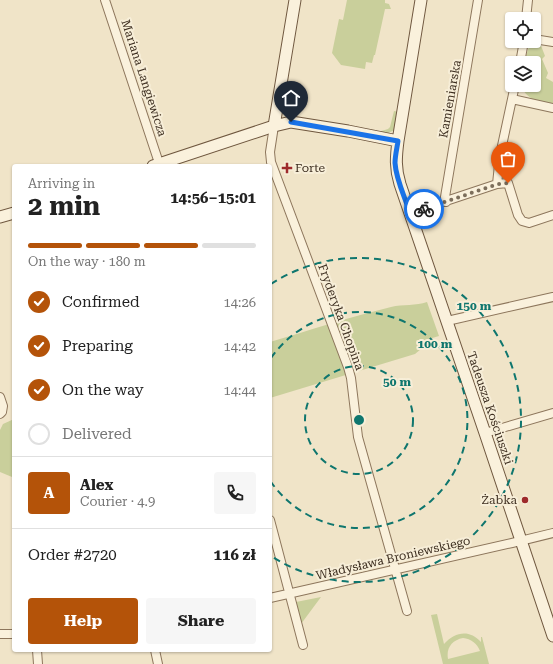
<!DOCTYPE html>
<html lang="en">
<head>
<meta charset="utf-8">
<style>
	:root { --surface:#fff; --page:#f6f6f6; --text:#222; --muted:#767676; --line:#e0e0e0; --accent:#b45309 }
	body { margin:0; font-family:"Roboto Serif",serif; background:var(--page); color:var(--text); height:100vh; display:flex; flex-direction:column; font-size:15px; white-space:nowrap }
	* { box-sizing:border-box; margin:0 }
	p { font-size:13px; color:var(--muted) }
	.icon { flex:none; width:22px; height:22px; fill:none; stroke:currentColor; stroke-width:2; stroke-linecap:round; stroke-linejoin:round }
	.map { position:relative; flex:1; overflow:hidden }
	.side { position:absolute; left:12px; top:164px; width:260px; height:488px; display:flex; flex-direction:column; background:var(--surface); border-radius:4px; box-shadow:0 1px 3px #0004 }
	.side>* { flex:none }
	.buttons { position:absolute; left:505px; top:12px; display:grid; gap:8px }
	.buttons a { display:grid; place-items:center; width:36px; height:36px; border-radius:4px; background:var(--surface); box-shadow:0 1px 3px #0004; font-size:20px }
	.pin { position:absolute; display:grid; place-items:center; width:34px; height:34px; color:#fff; margin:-41px -17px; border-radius:50% 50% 50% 0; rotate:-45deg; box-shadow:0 0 4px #0007 }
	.pin .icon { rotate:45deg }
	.courier { position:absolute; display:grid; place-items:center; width:40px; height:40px; margin:-20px; border:3px solid #1a73e8; border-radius:50%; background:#fff; color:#222; box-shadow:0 1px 5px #0007 }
	.headline em { font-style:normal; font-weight:700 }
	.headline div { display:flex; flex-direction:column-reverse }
	.headline { display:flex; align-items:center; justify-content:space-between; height:68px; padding:0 16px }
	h1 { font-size:26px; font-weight:700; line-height:30px }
	.bar { display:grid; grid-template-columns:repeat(4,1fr); gap:6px 4px; align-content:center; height:48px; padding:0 16px }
	.bar i { height:5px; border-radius:3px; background:var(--line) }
	.bar .on { background:var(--accent) }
	.bar p { grid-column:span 4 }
	.line { display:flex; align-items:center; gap:10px; padding:0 16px; border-top:1px solid var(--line) }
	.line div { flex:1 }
	.round { display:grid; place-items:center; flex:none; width:42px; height:42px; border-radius:4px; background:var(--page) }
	ol { padding:0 16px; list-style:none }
	li { display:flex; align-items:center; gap:12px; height:44px }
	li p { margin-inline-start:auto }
	li .icon { padding:4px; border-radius:50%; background:var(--accent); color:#fff; stroke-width:4 }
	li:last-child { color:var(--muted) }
	li i { width:22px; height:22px; border:2px solid var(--line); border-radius:50% }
	.cta { display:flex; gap:8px; margin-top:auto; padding:8px 16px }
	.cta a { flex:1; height:46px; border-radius:4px; background:var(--accent); color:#fff; font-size:16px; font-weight:700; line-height:46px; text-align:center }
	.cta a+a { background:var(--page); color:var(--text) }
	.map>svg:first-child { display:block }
	.green { fill:#c9cf9b; fill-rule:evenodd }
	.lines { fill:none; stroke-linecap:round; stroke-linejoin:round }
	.street-casing { stroke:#8d765c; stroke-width:10 }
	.secondary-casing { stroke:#6f573f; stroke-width:13 }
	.street { stroke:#faf1dc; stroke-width:8 }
	.secondary { stroke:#faf1dc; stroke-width:11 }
	.done { stroke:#7c6e5b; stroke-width:4; stroke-dasharray:0 7.2 }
	.route { stroke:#1a73e8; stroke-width:5 }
	.ring { fill:none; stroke:#0f766e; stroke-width:2; stroke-dasharray:7 5 }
	.poi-dot { fill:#9e2a2b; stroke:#f7eed8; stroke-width:1.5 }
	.labels { text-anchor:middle; stroke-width:4; stroke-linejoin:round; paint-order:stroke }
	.street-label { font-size:12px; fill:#3d2e20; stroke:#f7eed8 }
	.poi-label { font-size:12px; fill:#3d2e20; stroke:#f7eed8; text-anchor:start }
	.centre { fill:#0f766e; stroke:#f7eed8; stroke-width:2 }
	.ring-label { font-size:12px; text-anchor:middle; font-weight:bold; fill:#0f766e; stroke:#f7eed8; stroke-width:4; stroke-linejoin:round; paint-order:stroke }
</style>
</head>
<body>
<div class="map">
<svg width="553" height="664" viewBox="0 0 553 664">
	<rect width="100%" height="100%" fill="#f0e4c8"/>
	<path class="green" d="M347,0h38v3l4,1 2,5h-6l-10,46h-1l-2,8 -6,-1 -1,7 -24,-4 -9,-12 7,-34 4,1z
		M535,42l5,1 5,13 -3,3 6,14 -2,5 7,4v21h-2l-1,1c-14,-3 -24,-5 -29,-19h13v-22h-10l6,-20z
		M394,111l5,1 -4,18 -7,3 -10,-1 10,-3 2,-2z
		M427,302l12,34 -20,6 2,7 -6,5 -145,44v-56c40,-12 80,-25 121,-35 12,-3 25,-1 36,-5z
		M14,419v58h-2l-12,-5v-42l3,-6z
		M321,597l-20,27 -5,-22z
		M437,614l7,30c11,-12 25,-15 37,-2v-5h1l7,27h-46l-12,-49zM463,638c8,1 14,5 17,13l-32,8c-2,-11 4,-19 15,-21z"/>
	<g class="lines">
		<g class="street-casing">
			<path id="street" d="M105,0l55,166
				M526,19l2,-19
				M534,39l19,3
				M520,63l4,-22
				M512,99l41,9
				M274,126l-4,26 1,10 77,205 3,11 7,59 49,174
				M497,184l3,-29 15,-70
				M446,202l-1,-5 33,-197
				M410,213l87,-29 11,-1 10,32 4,6 7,2 24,-8
				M447,321l106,-24
				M0,397l3,9 -1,6 -2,2
				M485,433l68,-20
				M270,520l33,125
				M270,598l242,-55 41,-10
				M0,634h14
				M37,650l1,14
				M155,650l3,14"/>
		</g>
		<g class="secondary-casing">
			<path id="secondary" d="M421,0l-23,141c-2,16 -3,27 2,43l85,249 68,203
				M274,126l21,-126
				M153,166l121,-40 17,-4 57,9 50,10
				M0,217l14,-4"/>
		</g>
		<use href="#street" class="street"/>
		<use href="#secondary" class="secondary"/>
	</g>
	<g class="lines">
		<path class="done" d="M424,209l74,-25 10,-1"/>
		<path class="route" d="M291,122l107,19c-1,7 -3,15 -3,22 1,17 10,34 15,50l14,-4"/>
	</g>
	<g class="ring">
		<circle cx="359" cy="420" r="54"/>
		<path d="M271 358A108 108 0 1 1 271 482"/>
		<path d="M271 284A162 162 0 1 1 271 556"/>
	</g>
	<g class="poi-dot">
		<path d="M285 162h4v4h4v4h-4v4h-4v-4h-4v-4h4z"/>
		<circle cx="525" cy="500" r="4"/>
	</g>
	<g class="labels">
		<g class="street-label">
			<text transform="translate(144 78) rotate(72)" y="4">Mariana Langiewicza</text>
			<text transform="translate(450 99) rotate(-80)" y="4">Kamieniarska</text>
			<text transform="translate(341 317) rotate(70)" y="4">Fryderyka Chopina</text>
			<text transform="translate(490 408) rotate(71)" y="4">Tadeusza Kościuszki</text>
			<text transform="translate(393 558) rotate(-13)" y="4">Władysława Broniewskiego</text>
		</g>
		<g class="poi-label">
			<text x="295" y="172">Forte</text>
			<text x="517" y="504" text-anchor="end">Żabka</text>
		</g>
	</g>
	<circle cx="359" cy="420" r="6" class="centre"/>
	<g class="ring-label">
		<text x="474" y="310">150 m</text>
		<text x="435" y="348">100 m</text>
		<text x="397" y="386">50 m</text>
	</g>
</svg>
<div class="buttons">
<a><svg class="icon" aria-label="locate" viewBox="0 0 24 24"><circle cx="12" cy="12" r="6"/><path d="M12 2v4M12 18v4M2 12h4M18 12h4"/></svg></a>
<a><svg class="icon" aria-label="layers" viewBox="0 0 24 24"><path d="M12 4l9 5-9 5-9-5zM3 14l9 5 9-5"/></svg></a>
</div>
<div class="pin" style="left:508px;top:183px;background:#ea580c"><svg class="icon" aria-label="bag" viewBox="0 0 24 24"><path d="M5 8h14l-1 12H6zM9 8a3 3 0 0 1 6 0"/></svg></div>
<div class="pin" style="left:291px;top:122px;background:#1f2937"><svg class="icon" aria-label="home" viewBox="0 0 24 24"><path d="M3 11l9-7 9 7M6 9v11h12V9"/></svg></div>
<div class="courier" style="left:424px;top:209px"><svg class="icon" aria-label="bike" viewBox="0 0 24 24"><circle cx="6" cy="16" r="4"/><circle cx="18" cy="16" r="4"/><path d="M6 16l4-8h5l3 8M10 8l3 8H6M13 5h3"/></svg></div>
<section class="side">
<div class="headline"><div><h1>2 min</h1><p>Arriving in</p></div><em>14:56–15:01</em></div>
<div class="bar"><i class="on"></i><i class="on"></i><i class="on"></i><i></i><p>On the way · 180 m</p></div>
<ol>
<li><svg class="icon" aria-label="check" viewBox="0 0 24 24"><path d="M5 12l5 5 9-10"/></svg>Confirmed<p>14:26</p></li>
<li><svg class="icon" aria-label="check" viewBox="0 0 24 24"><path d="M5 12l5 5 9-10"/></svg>Preparing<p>14:42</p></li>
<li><svg class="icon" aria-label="check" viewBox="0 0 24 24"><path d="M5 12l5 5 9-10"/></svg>On the way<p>14:44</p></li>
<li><i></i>Delivered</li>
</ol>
<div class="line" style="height:72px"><b class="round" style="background:var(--accent);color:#fff">A</b><div><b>Alex</b><p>Courier · 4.9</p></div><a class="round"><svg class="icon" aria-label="phone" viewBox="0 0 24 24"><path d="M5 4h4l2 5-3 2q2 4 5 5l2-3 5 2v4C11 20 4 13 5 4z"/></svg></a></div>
<div class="line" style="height:52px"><div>Order #2720</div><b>116 zł</b></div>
<div class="cta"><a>Help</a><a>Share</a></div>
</section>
</div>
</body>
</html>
